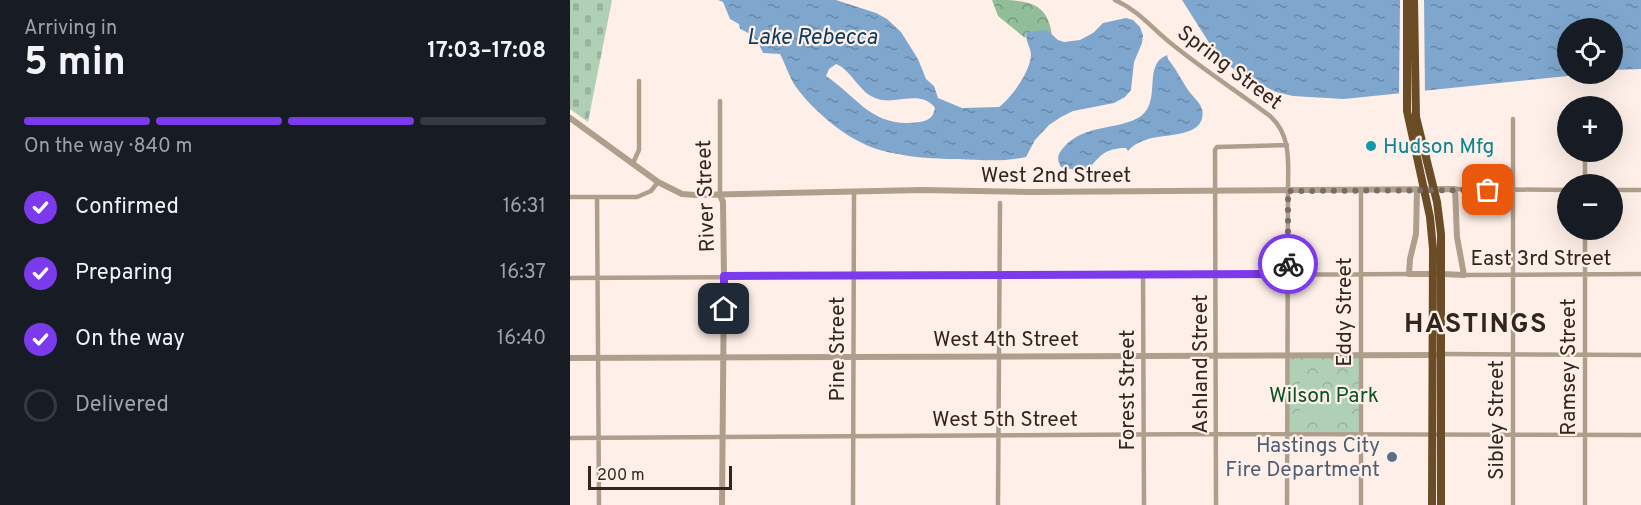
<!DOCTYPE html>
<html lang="en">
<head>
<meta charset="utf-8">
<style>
	:root { --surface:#171b24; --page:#242831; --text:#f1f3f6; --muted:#9ea1a6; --line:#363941; --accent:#7c3aed }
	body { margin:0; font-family:Overpass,sans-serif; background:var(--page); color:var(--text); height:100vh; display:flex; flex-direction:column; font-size:22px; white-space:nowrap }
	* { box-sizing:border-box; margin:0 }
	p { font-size:20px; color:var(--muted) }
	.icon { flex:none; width:33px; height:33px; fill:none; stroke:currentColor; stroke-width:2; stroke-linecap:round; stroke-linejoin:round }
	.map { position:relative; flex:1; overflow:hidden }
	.drawer { display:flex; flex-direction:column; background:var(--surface); width:570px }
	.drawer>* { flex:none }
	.tools { position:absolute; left:987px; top:18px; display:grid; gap:12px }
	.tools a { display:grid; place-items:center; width:66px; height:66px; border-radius:50%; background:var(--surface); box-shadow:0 6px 24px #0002; font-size:30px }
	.scale { position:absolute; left:18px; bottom:15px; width:144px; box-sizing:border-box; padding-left:6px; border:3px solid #32251e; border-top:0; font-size:16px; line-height:21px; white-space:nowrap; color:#32251e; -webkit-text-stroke:4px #fef0e8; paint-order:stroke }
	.pin { position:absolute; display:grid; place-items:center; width:51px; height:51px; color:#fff; margin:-26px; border-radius:12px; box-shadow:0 3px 9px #0006 }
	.courier { position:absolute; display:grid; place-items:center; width:60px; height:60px; margin:-30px; border:4px solid #7c3aed; border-radius:50%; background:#fff; color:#222; box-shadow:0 2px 8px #0007 }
	.summary em { font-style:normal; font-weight:700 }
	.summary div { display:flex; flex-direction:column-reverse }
	.summary { display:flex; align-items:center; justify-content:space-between; height:102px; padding:0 24px }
	h1 { font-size:39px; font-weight:700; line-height:45px }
	.bar { display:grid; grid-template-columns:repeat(4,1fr); gap:9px 6px; align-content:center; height:72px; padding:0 24px }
	.bar i { height:8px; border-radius:4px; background:var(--line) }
	.bar .on { background:var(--accent) }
	.bar p { grid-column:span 4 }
	ol { padding:0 24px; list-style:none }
	li { display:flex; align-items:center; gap:18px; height:66px }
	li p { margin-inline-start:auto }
	li .icon { padding:6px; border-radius:50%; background:var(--accent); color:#fff; stroke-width:4 }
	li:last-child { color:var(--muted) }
	li i { width:33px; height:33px; border:3px solid var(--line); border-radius:50% }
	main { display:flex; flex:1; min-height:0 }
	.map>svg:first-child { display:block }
	.forest { fill:url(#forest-crowns) }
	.cemetery { fill:url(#cemetery-stones) }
	.park { fill:url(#park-crowns) }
	.garden { fill:#b0d0b5 }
	.water { fill:url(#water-ripples); fill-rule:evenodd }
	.pier { fill:#fef0e8 }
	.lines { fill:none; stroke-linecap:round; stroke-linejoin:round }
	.minor { stroke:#af9e8c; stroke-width:4.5 }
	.tertiary { stroke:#af9e8c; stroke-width:6 }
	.trunk { stroke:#6a4c26; stroke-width:8 }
	.done { stroke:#796c65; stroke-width:6; stroke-dasharray:0 10.8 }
	.route { stroke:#7c3aed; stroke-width:8 }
	.culture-dot { fill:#0f9aa8; stroke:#fef0e8; stroke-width:2 }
	.service-dot { fill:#5c6f8a; stroke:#fef0e8; stroke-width:2 }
	.labels { text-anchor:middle; stroke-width:4.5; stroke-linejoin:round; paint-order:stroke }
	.street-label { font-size:21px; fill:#32251e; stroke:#fef0e8 }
	.culture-label { font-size:21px; fill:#0d838f; stroke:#fef0e8; text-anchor:start }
	.park-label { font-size:21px; fill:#095223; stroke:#fef0e8 }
	.service-label { font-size:21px; fill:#4e5e75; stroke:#fef0e8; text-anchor:end }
	.water-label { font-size:22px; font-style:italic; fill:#0e3c61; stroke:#fef0e8 }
	.district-label { font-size:27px; font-weight:bold; letter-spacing:1.5px; fill:#32251e; stroke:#fef0e8 }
</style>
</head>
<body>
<main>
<section class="drawer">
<div class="summary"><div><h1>5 min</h1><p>Arriving in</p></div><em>17:03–17:08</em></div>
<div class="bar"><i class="on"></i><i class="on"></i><i class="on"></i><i></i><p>On the way · 840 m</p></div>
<ol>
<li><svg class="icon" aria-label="check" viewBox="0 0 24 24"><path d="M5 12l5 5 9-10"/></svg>Confirmed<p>16:31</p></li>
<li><svg class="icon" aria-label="check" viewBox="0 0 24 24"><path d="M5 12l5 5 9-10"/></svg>Preparing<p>16:37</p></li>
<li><svg class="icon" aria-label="check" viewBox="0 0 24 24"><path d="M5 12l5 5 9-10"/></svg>On the way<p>16:40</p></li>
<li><i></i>Delivered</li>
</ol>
</section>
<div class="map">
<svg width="1071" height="505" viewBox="0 0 1071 505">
	<defs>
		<pattern id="forest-crowns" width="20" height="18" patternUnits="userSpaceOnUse" patternTransform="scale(1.5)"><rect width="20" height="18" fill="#91be98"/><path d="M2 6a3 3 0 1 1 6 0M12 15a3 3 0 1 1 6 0" fill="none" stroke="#779a7b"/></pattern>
		<pattern id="cemetery-stones" width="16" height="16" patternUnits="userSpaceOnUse" patternTransform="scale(1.5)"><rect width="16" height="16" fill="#b0d0b5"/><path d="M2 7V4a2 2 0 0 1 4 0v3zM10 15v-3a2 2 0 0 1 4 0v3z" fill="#98b29b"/></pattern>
		<pattern id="park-crowns" width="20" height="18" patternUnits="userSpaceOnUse" patternTransform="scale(1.5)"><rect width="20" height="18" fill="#b0d0b5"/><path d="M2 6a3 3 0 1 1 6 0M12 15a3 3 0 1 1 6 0" fill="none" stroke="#98b29b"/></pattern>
		<pattern id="water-ripples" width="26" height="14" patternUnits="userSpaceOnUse" patternTransform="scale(1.5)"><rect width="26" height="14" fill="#7fa7ce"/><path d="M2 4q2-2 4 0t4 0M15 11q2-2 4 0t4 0" fill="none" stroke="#6988a7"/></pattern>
	</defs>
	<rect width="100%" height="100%" fill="#fef0e8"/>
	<path class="forest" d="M422,0c33,0 56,0 60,36l-25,-4 -2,6 -27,-22z"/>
	<path class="cemetery" d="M0,0h42l-24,122 -18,-13z"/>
	<path class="park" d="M790,354v81h-72v-80z"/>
	<path class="garden" d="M730,381c24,0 39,14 39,38h-39z"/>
	<path class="water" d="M148,0h118l40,13 11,6 14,13 17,27 8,20 8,7 4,12 24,10 37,-1c13,-10 31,-35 32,-52 0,-9 -7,-14 -4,-23l20,-2 11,10 6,2 16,-2 13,-7 10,-10 23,-5 7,2 7,7 3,8 -1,8 -8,19 -3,28 -6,7 -11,6 -41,8 -12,6 -12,8 -14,15 -9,17c-23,5 -45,3 -68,2 -26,0 -53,-2 -78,-9 -30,-8 -66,-38 -84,-63 -7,-10 -10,-22 -16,-33l-17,-1c-5,-12 -10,-19 -23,-24l-1,-5 -9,-5 -7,-17zM266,64c17,7 23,30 42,35 18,6 43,-10 57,9 -2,10 -6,12 -15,14 -48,7 -61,-24 -94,-46l3,-7z
		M612,0h459v69l-28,1 -1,-42h-44v46h19l-243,25 -51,-3 -17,-4 -37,-19 -17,-13 -9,-11z
		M597,55l1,4c8,10 13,20 20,31 4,6 12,12 14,19 6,28 -36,25 -50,29 -9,2 -18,6 -24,13l-2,-3c-18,0 -26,6 -36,20l-14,2 -15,-3c-5,-9 -3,-13 3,-20 21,-24 55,-16 77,-31 21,-16 1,-51 26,-61z"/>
	<path class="pier" d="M830,0h24l1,94 -26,3z"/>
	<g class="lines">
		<path class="minor" d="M545,0c26,12 37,29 58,45 31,25 65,47 97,71 22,20 18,47 18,75l-1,314
			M150,101v94
			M63,163l6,-13v-69
			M1015,184v-32
			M885,189l113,1
			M1042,190h29
			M0,197h67l14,-6 7,-9
			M27,197l2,308
			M1015,230v275
			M573,275l1,230
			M894,275l177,-1
			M0,278l839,-4
			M871,354l200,1
			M0,438l647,-4 424,1
			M283,505l1,-312
			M428,505l2,-302
			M646,505l-1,-355 2,-3 70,-2
			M791,505v-315
			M943,505v-386"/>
		<path class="tertiary" d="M0,118l88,64 24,12 13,1 227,-5 108,2 425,-3 2,48 7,38 -22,-1
			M847,190l-1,44 -6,25 -1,15h25
			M150,195l3,7 1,74 -2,229
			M0,358l865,-3"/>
		<path class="trunk" d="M837,0v111l23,106 3,32 -1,256
			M844,0l2,117 21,85 4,32v271"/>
	</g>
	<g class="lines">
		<path class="done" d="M718,264v-73l200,-1"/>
		<path class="route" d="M154,309v-33l564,-2v-10"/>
	</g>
	<circle class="culture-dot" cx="801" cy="146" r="6"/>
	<circle class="service-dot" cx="822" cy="457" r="6"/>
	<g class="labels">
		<g class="street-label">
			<text transform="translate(660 67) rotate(37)" y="7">Spring Street</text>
			<text x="486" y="182">West 2nd Street</text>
			<text transform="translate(135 196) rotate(-92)" y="7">River Street</text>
			<text x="971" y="265">East 3rd Street</text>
			<text transform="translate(774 312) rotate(-90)" y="7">Eddy Street</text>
			<text x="436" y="346">West 4th Street</text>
			<text transform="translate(267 349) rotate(-90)" y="7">Pine Street</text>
			<text transform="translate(630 364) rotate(-90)" y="7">Ashland Street</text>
			<text transform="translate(998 367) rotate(-90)" y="7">Ramsey Street</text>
			<text transform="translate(557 390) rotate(-90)" y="7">Forest Street</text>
			<text x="435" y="426">West 5th Street</text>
			<text transform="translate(926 420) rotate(-90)" y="7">Sibley Street</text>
		</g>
		<g class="culture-label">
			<text x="813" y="153">Hudson Mfg</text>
		</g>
		<g class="park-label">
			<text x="754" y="402">Wilson Park</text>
		</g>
		<g class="service-label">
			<text x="810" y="452">Hastings City<tspan x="810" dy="24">Fire Department</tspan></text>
		</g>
		<g class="water-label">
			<text x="242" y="44">Lake Rebecca</text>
		</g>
		<g class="district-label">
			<text x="906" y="332">HASTINGS</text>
		</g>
	</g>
</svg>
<div class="tools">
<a><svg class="icon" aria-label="locate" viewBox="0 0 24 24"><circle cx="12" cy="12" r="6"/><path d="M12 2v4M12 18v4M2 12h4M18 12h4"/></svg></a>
<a>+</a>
<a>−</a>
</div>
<div class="scale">200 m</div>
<div class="pin" style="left:918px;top:190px;background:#ea580c"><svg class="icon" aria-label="bag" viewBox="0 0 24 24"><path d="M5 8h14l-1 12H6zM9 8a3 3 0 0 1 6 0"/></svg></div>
<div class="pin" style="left:154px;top:309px;background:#1f2937"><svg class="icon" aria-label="home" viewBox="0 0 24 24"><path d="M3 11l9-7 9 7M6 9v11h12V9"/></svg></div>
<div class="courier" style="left:718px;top:264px"><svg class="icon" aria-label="bike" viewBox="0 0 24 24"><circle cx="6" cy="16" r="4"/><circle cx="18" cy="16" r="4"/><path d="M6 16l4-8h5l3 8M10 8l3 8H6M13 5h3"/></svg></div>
</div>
</main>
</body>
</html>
